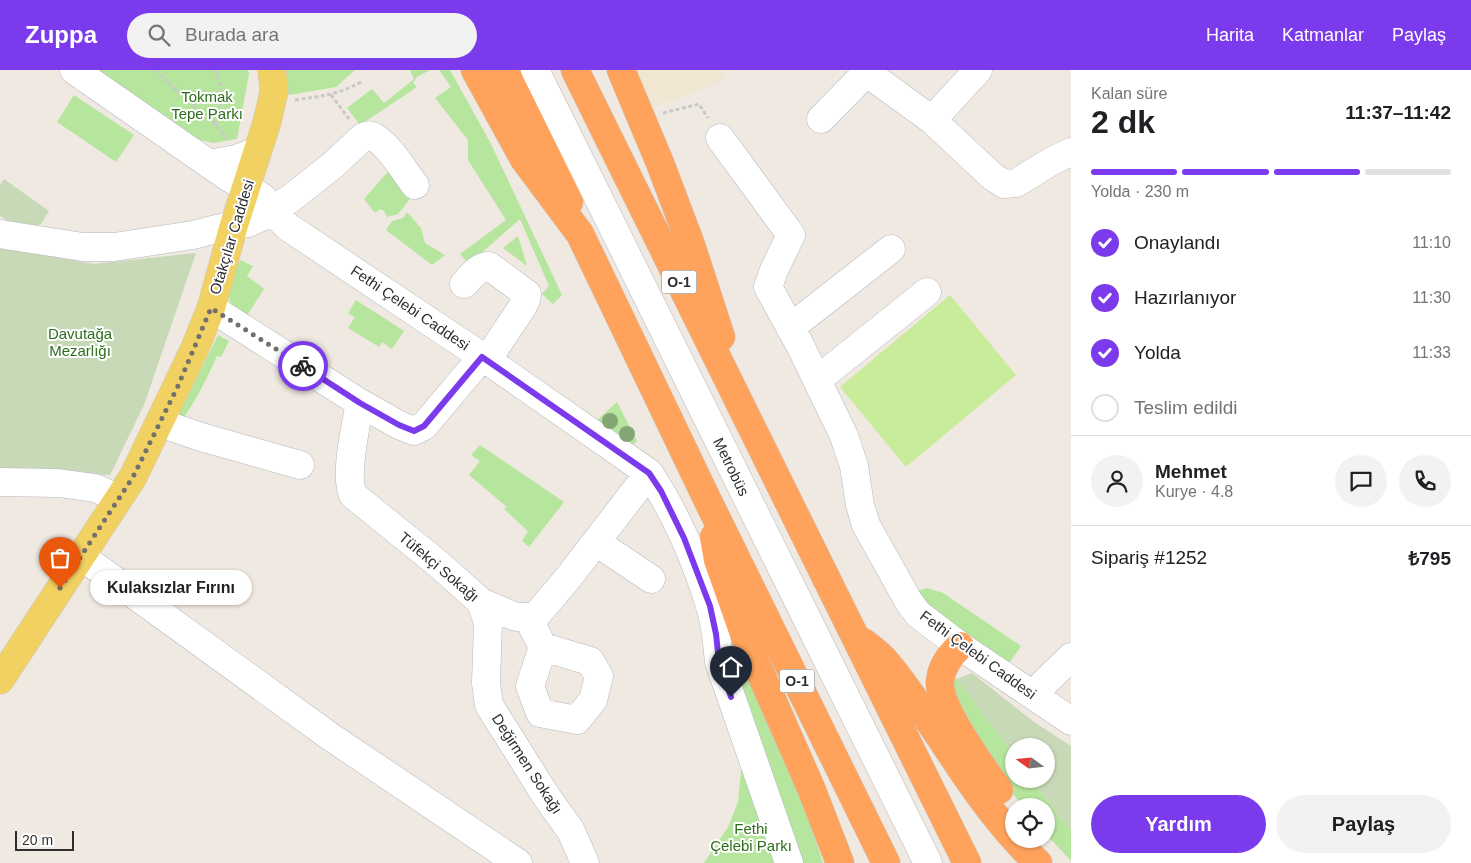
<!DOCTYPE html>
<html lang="tr">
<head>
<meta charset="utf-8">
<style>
	:root { --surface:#fff; --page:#f2f2f2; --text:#202124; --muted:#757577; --line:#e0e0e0; --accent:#7c3aed }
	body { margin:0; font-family:Arial,sans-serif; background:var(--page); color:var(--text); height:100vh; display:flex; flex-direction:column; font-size:19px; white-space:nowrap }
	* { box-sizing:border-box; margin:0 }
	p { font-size:16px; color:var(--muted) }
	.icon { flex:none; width:28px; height:28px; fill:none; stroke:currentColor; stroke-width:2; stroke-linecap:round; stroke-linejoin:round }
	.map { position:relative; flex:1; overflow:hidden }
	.sheet { display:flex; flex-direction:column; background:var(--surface); width:400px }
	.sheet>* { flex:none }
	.needle { width:32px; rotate:285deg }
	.tools { position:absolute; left:1005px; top:668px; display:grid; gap:10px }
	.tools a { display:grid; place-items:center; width:50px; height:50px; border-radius:50%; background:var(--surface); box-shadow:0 1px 4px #0004; font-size:25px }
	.scale { position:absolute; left:15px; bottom:12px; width:59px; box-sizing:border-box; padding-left:5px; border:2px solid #2e2e2e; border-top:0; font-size:14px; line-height:18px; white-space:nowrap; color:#2e2e2e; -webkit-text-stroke:4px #fff; paint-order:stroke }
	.pin { position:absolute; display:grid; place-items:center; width:42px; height:42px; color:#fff; margin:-51px -21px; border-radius:50% 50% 50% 0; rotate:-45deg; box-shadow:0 0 5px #0007 }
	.pin .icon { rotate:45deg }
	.courier { position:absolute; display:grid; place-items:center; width:50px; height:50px; margin:-25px; border:4px solid #7c3aed; border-radius:50%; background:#fff; color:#222; box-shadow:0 1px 6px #0007 }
	.bubble { position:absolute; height:35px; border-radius:18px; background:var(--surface); box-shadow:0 1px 4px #0004; font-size:16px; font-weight:700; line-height:35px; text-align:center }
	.overview em { font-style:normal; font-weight:700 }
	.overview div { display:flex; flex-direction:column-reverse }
	.overview { display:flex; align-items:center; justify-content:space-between; height:85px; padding:0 20px }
	h1 { font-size:32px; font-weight:700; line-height:38px }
	.bar { display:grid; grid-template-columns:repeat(4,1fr); gap:8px 5px; align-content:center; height:60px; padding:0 20px }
	.bar i { height:6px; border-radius:4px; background:var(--line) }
	.bar .on { background:var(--accent) }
	.bar p { grid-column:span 4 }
	.line { display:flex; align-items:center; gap:12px; padding:0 20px; border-top:1px solid var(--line) }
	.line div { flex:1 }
	.round { display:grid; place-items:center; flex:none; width:52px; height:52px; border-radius:26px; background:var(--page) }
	ol { padding:0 20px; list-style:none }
	li { display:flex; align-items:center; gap:15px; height:55px }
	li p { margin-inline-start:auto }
	li .icon { padding:5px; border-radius:50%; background:var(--accent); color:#fff; stroke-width:4 }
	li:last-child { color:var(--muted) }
	li i { width:28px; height:28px; border:2px solid var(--line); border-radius:50% }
	.button { display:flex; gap:10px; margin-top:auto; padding:10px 20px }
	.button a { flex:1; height:58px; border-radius:30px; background:var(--accent); color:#fff; font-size:20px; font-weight:700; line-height:58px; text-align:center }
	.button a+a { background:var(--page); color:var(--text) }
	header { display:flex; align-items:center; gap:30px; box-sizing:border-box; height:70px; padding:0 25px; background:var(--accent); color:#fff }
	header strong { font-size:24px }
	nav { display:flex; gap:28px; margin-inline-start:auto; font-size:18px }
	.search { width:350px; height:45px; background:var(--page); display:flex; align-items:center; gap:12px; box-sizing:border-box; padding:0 18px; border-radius:28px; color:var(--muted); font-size:19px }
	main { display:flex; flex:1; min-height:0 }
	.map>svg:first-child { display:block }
	.education { fill:#f0e6d1 }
	.green { fill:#b6e59e }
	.cemetery { fill:#c8d9b8 }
	.pitch { fill:#c9ec9a }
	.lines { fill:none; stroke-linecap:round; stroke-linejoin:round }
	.minor-casing { stroke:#b4b7c1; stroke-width:29 }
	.major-casing { stroke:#c9c9c9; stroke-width:29 }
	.highway-casing { stroke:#c9c9c9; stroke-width:29 }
	.path { stroke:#c9c9c9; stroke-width:3; stroke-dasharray:4 2.5; stroke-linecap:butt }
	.minor { stroke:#fff; stroke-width:28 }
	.major { stroke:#f2d163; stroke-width:28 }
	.highway { stroke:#ffa35c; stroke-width:28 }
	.tree { fill:#84a574 }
	.done { stroke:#726f6d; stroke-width:5; stroke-dasharray:0 9 }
	.route { stroke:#7c3aed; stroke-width:6 }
	.labels { text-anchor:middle; stroke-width:4; stroke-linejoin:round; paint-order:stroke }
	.shield { fill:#fff; stroke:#6d6d6d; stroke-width:1 }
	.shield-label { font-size:14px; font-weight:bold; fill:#2e2e2e }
	.park-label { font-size:15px; fill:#2c6e1b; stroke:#fff }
	.street-label { font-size:15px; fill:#2e2e2e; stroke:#fff }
</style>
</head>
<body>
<header>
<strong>Zuppa</strong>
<div class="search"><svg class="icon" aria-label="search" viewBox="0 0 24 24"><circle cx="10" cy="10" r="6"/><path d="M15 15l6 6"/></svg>Burada ara</div>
<nav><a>Harita</a><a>Katmanlar</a><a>Paylaş</a></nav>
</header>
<main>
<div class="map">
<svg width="1071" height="793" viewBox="0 0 1071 793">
	<rect width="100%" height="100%" fill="#efe9e1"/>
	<path class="education" d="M634,0h93l-10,13 -64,25z"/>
	<path class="green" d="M96,0h152l1,4 -12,65 -24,4 -32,-8z
		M284,0h71l-19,17 -47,8z
		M410,0h20l-13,7 -4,6 4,4 -57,38 -13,-17 25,-19 12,14 30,-24z
		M439,0h11l40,72 72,153 -9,9 -11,-10 7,-8 -29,-67 -51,45 -9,-10 46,-34 -38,-60v-20l-33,-42 16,-11z
		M74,25l60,40 -18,27 -59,-40z
		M392,97l21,28 -15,19 -11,3 -3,-6 -4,-2 -5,4 -11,-14z
		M407,142l14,16 4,15 20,12 -13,10 -46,-35 6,-9 11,-3z
		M518,166l9,30 -24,-18z
		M240,190l13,6 -6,10 17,13 -20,31c-24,-25 -16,-31 -4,-60z
		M356,230l48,31 -12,18 -10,-7 -3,5 -31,-19 7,-11 -7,-4z
		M218,265l11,6 -8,16 -4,-1c-11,25 -23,48 -39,70h-5z
		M617,332l20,39 -4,4 -37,-24z
		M480,375l84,57 -35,45 -7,-6 6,-10 -24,-22 3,-2 -38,-32 11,-14 -9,-6z
		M927,518l16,5 78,53 -13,19 -55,-36 -39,-37z
		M724,572h10l64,143 25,78h-29z
		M950,608l7,1 57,76v24h17l40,52v30l-25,-27v-28h-23l-28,-33 -48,-92z
		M742,690l45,103h-83l24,-36 10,-25z"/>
	<path class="cemetery" d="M4,109l45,32 -8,13 -21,6 -20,-14v-31z
		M0,176l93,18 103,-11 -52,152 -34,70 -110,-3z
		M972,603l62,49 37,24v85l-40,-52h15v-33h-32v9l-57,-76z"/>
	<path class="pitch" d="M950,225l66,80 -110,92 -66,-80z"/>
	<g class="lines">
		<g class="minor-casing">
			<path id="minor" d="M74,0l154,107 34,20 9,13 17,17 199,133 162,113c26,39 47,88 61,133 6,18 7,37 9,56l70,201
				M535,0l393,793
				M863,0l69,50 61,57 11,7 12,-1 36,-22 19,-9
				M821,49l45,-46
				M932,50l46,-50
				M720,68l71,97 -17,35 -6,17 32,58 44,91 10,30 6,39 6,20 43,77 9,12 42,32 111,75
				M209,94l27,-5 21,-8
				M0,164l83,13h31l79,-12 23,-6 32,-6 13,-6 29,-18 43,-34 30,-28c4,-2 7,-3 11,0 15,8 30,34 41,48
				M464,214c7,-7 14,-18 25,-18l38,28 -1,6 -3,6 -36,54
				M211,238l149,95 39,22 15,6 10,-5 58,-69
				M790,258l101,-79
				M817,310l110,-88
				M360,333c-4,22 -16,72 -7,92l83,67 45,40 35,15h19l33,-39 81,-105
				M160,353l41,14 99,28
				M0,412l58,1 37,5 23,10
				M596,472l55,37
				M81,486l247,179 190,128
				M481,532l7,21 -2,60 3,22 57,91 25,35 14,32
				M528,548l15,29 47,14 9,15 -6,24 -16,20 -37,-7 -10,-27 13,-39
				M1033,624l38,-37"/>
		</g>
		<g class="major-casing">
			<path id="major" d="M0,610l133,-203 62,-129 16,-40 23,-83 33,-103 7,-30 -2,-22"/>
		</g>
		<g class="highway-casing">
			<path id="highway" d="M475,0l49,89 56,75 127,265 179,364
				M504,0l65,132
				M575,0l392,793
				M621,0l39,93 31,82 30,92
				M714,467l4,23 30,85 63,143 29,75
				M863,572c8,6 17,12 23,20 22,25 39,54 58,81 28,43 57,85 94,120
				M960,576c-10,9 -19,22 -20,36 -2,25 44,88 59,108"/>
		</g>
		<path class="path" d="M154,0l62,55 11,13
			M215,0c9,16 4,37 1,55
			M331,25l18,24
			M295,30c27,-4 42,-5 66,-18
			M663,43l36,-9 9,14"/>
		<use href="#minor" class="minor"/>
		<use href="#major" class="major"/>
		<use href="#highway" class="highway"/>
	</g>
	<g class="tree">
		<circle cx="610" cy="351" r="8"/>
		<circle cx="627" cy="364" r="8"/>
	</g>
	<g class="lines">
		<path class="done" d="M60,518l73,-111 45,-91 33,-78 92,58"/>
		<path class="route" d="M303,296l57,37 39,22 15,6 10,-5 58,-69 167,116 12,18 23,47 26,68 6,28 3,28 12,35"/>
	</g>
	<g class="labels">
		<g class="shield">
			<rect x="661.5" y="200.5" width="35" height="23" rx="4"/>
			<rect x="779.5" y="599.5" width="35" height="23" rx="4"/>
		</g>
		<g class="shield-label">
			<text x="679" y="217">O-1</text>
			<text x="797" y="616">O-1</text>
		</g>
		<g class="park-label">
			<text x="207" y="32">Tokmak<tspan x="207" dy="17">Tepe Parkı</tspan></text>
			<text x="80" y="269">Davutağa<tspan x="80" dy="17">Mezarlığı</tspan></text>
			<text x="751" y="764">Fethi<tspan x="751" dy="17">Çelebi Parkı</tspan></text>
		</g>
		<g class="street-label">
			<text transform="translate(232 167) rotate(-73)" y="5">Otakçılar Caddesi</text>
			<text transform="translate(410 238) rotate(34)" y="5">Fethi Çelebi Caddesi</text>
			<text transform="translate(731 397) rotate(64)" y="5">Metrobüs</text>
			<text transform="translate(439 497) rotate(40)" y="5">Tüfekçi Sokağı</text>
			<text transform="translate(978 585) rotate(36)" y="5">Fethi Çelebi Caddesi</text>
			<text transform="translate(527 694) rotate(57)" y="5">Değirmen Sokağı</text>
		</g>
	</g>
</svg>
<div class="tools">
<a><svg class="needle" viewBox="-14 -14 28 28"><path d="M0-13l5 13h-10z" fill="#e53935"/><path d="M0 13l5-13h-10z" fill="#757577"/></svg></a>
<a><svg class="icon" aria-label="locate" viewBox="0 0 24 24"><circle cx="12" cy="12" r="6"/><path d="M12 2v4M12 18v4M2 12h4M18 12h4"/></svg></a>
</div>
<div class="scale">20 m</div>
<div class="pin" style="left:60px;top:518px;background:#ea580c"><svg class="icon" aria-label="bag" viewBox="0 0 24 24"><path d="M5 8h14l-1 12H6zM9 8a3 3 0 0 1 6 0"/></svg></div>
<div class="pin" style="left:731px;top:627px;background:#1f2937"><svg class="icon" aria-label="home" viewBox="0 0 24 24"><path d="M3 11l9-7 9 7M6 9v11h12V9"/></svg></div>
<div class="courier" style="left:303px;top:296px"><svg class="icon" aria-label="bike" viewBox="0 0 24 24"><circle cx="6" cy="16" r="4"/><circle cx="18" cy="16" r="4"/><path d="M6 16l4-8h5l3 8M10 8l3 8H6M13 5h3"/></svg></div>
<div class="bubble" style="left:90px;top:500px;width:162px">Kulaksızlar Fırını</div>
</div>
<section class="sheet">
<div class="overview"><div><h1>2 dk</h1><p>Kalan süre</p></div><em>11:37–11:42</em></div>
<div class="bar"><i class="on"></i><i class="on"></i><i class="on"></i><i></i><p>Yolda · 230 m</p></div>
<ol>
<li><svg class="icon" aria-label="check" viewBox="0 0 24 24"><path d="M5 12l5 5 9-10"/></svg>Onaylandı<p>11:10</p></li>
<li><svg class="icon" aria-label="check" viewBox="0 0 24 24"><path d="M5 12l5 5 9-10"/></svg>Hazırlanıyor<p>11:30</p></li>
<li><svg class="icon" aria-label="check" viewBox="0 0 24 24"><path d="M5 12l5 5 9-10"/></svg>Yolda<p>11:33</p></li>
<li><i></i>Teslim edildi</li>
</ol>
<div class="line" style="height:90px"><a class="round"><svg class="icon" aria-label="person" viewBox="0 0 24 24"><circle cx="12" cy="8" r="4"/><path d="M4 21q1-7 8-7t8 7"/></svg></a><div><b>Mehmet</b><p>Kurye · 4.8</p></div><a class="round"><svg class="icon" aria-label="chat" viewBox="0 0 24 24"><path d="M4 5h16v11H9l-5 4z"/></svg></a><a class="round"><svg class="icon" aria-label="phone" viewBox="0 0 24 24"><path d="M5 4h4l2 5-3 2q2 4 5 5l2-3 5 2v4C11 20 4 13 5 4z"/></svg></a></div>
<div class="line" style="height:65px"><div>Sipariş #1252</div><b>₺795</b></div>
<div class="button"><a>Yardım</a><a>Paylaş</a></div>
</section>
</main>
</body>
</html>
